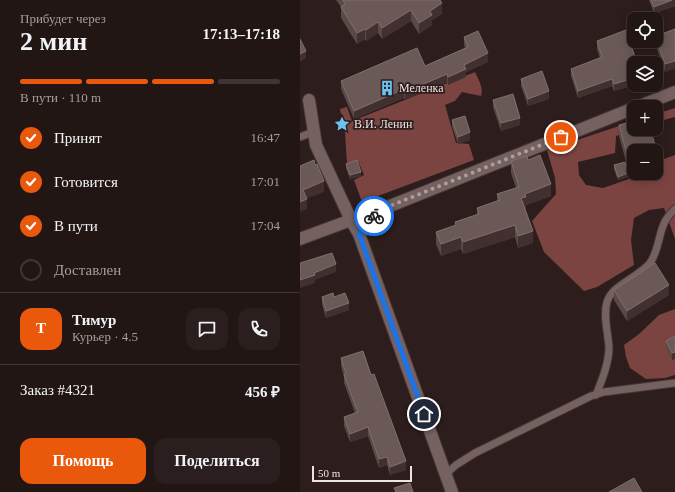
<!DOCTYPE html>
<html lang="ru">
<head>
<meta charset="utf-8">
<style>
	:root { --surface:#221615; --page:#2a1f1e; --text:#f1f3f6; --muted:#a29fa0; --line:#3f3534; --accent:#ea580c }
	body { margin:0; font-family:Georgia,serif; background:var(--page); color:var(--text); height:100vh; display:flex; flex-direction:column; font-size:15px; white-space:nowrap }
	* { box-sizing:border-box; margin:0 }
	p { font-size:13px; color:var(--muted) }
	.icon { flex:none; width:22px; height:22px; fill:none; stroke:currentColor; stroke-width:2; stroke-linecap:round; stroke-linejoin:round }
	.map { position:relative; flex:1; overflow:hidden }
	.sheet { display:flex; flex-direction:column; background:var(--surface); width:300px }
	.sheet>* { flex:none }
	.controls { position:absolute; left:327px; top:12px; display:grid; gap:8px }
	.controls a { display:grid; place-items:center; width:36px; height:36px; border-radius:8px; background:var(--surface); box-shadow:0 2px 10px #0003,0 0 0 1px var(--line); font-size:20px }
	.scale { position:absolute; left:12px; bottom:10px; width:100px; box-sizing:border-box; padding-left:4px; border:2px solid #efe3e2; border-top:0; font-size:11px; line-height:14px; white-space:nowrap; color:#efe3e2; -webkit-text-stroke:3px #2d1d1c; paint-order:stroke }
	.pin { position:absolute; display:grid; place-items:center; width:34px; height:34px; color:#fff; margin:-17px; border:2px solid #fff; border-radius:50%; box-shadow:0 1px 4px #0007 }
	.courier { position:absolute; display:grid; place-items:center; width:40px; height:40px; margin:-20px; border:3px solid #1a73e8; border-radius:50%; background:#fff; color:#222; box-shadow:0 1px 5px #0007 }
	.overview em { font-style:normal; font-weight:600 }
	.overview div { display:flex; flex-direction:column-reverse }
	.overview { display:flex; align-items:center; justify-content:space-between; height:68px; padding:0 20px }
	h1 { font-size:26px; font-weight:600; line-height:30px }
	.bar { display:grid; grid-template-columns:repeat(4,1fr); gap:6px 4px; align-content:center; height:48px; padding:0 20px }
	.bar i { height:5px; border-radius:3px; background:var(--line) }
	.bar .active { background:var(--accent) }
	.bar p { grid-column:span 4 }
	.line { display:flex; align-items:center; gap:10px; padding:0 20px; border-top:1px solid var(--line) }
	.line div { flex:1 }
	.round { display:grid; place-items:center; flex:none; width:42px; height:42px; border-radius:12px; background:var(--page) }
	ol { padding:0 20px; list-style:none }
	li { display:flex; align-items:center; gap:12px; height:44px }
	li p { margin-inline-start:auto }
	li .icon { padding:4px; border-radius:50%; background:var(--accent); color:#fff; stroke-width:4 }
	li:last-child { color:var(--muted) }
	li i { width:22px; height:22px; border:2px solid var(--line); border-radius:50% }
	.action { display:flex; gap:8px; margin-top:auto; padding:8px 20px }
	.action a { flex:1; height:46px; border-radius:12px; background:var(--accent); color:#fff; font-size:16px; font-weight:600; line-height:46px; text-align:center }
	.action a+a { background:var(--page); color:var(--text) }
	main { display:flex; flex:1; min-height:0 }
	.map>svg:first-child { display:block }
	.forest { fill:#7b4441 }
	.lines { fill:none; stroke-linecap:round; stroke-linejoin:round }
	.lane-casing { stroke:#453737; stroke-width:9 }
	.street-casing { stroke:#453737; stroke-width:14 }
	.lane { stroke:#75615f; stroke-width:7 }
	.street { stroke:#75615f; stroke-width:12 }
	.wall { fill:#5a4947 }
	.shaded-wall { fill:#41302f }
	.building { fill:#6a5957; stroke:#7f6f6d }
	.done { stroke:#ab9e9d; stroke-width:4; stroke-dasharray:0 7.2 }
	.route { stroke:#1a73e8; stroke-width:5 }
	.labels { text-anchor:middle; stroke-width:3.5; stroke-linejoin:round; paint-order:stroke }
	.poi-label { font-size:12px; fill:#efe3e2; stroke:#2d1d1c; text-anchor:start }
</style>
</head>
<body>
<main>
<section class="sheet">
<div class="overview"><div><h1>2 мин</h1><p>Прибудет через</p></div><em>17:13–17:18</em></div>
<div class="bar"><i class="active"></i><i class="active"></i><i class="active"></i><i></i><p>В пути · 110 m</p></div>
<ol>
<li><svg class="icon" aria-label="check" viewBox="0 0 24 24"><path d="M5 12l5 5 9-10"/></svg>Принят<p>16:47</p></li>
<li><svg class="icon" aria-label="check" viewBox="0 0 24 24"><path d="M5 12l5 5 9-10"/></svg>Готовится<p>17:01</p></li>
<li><svg class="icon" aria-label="check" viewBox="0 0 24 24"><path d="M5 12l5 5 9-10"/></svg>В пути<p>17:04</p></li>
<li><i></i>Доставлен</li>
</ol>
<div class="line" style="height:72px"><b class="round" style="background:var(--accent);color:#fff">Т</b><div><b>Тимур</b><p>Курьер · 4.5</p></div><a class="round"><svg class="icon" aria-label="chat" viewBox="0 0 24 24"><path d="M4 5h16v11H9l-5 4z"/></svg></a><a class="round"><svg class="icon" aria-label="phone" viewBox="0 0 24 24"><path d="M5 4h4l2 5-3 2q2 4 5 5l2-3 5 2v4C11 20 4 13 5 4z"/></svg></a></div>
<div class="line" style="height:52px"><div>Заказ #4321</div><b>456 ₽</b></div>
<div class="action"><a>Помощь</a><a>Поделиться</a></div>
</section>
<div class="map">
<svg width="375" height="492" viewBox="0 0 375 492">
	<rect width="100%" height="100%" fill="#2d1d1c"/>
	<path class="forest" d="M175,72c3,7 9,16 6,24l-19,-4 -7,9 -10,4 11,38 13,1 5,16 -112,42 -8,-22 10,-5 -6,-14 -11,3 -2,-32 -5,-23 7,-2 5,14z
		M375,108v9l-19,5v-8z
		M334,121v8h2l-20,7 -1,17 -37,9 1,13 7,10 17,3 26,-9 3,-9h2v3h22v-11l19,-7v84l-11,-31 -15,2 -15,8 -3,22 3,25 -37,22 -13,4 -40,-39 -12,-31 24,-27 -1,-16 -8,-28z
		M375,309v66l-10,3 -19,1 -16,-11 -4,-11 -2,-12 15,-11 20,-19z"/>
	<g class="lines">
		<g class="lane-casing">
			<path id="lane" d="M0,137l13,-5
				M296,395c6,-15 13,-32 13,-48 -1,-14 -6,-31 -2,-45 5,-17 32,-25 43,-39 8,-11 8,-24 13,-37 2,-7 7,-12 12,-17
				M145,475l11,-10 19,-12 116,-57 13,-4 71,-9"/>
		</g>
		<g class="street-casing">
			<path id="street" d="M9,100l7,45 35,75 8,14 93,258
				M337,107l38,-15
				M59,234l17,-20 9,-6 249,-100
				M0,239l51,-19"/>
		</g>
		<use href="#lane" class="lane"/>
		<use href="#street" class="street"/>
	</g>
	<path class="wall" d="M36,0h104l2,14 -10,6v5l-13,9 -8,-13 -29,18 -4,-6 -12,8 -1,-2 -8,5 -16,-26v-11z
		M349,0h26v6l-21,7z
		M375,29v39l-10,4 -10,-29 1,-7z
		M164,37l24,25 -22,10v5l-18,8 -1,-3 -42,18 -1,-2 -50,21 -13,-30v-8l84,-15 40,-18 -1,-3z
		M297,41l37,22v22l-20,6 -2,-5 -34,12 -7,-22v-7l29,-11 -3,-9z
		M221,79l28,20 -21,7 -7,-20z
		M193,100l27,25 -19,6 -8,-24z
		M152,120l18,20 -12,4 -6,-17z
		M319,125l33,13 4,13 -28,18 -9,-33z
		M228,160l23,36 -25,9v3l-1,1 8,34 -15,5 -3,-11 -52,17 -2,-5 -20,7 -5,-12v-12l19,-6v-4l22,-8v-6l20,-7v-7l19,-6 -5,-15v-12z
		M46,164l15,12 -11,3 -4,-11z
		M314,165l14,12 -10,3 -4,-11z
		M314,290l55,5 -42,26 -13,-21z
		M22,297h12l15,13 -23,8 -4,-14z
		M375,336l-3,24 -6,-12v-7z
		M41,358l30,17 35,95 -16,5 -3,-10 -8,3 -11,-32 -18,6 -6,-16v-9l11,-4 -11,-30v-6l-3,-11z"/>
	<path class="shaded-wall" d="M372,0h3v6l-21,7v-6z
		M142,3v11l-10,6v5l-13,9v-11l11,-12z
		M111,10v11l-29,18v-11z
		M78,22v11l-12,8v-11z
		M65,29v10l-8,5v-11z
		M6,51v7l-6,4v-8z
		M188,53v9l-22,10v5l-18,8v-8l16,-12z
		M375,61v7l-10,4v-8z
		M147,74v8l-42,18v-8z
		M334,78v7l-20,6v-7z
		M312,79v7l-34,12v-7z
		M104,89v9l-50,21v-8z
		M249,91v8l-21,7v-7z
		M220,118v7l-19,6v-8z
		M170,132v8l-12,4v-7z
		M356,149v2h-9z
		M334,157v10l-6,2v-11z
		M61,172v4l-11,3v-4z
		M328,173v4l-10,3v-3z
		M24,181v11l-21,8v-10z
		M251,184v12l-25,9v3l-5,2v-12l4,-4z
		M7,199v10l-7,3v-10z
		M215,225v12l-52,17v-12z
		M233,231v12l-15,5v-12z
		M161,237v12l-20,7v-12z
		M36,264v8l-21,8v3l-15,5v-8l14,-7z
		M369,285v10l-42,26v-10z
		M49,303v7l-23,8v-7z
		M375,352v7l-3,1v-7z
		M68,427v9l-18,6v-8z
		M87,457v8l-8,3v-9z
		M106,461v9l-16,5v-8z"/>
	<path class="building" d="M43,0h97l2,3 -12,8 2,4 -13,8 -8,-13 -29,18 -4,-6 -12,8 -1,-1 -8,4 -16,-26 4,-3z
		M351,0h21l-18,7z
		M375,29v32l-10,3 -9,-26v-2z
		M326,30l11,33h-3v15l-20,6 -2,-5 -34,12 -7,-22 31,-12 -5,-16z
		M178,31l10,22 -24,12 2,4 -18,8 -1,-3 -42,18 -1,-3 -50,22 -13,-30 76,-33 8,18 43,-19 -4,-10z
		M0,39l6,12 -6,3z
		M242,71l7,20 -21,8 -7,-20z
		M213,94l7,24 -19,5 -8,-23z
		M165,116l5,16 -12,5 -6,-17z
		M334,121v8h15l3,9h1l3,11 -9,2h-13v6l-6,1 -9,-33z
		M240,155l11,29 -26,10 1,3 -5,1 12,33 -15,5 -3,-11 -52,17 -2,-5 -20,7 -5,-12 20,-7 -1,-3 24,-8 -2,-6 23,-8 -3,-6 22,-7 -8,-26 16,-5 1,4z
		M14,160l1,5 2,-1 7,17 -21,9 4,9 -7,3v-36z
		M57,160l4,12 -11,3 -4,-11z
		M325,162l3,11 -10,4 -4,-12z
		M32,253l4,11 -22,9 1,2 -15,5v-17z
		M355,263l14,22 -42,26 -13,-21z
		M33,293l1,4 11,-4 4,10 -23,8 -4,-14z
		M375,336v16l-3,1 -6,-12z
		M63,351l8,24 3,-1 32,87 -16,6 -3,-10 -8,2 -11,-32 -18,7 -6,-17 14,-5 -14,-37 2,-1 -5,-16z
		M334,478l8,14h-33z
		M110,483l3,9h-17l-2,-4z"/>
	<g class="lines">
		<path class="done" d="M74,216l11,-8 176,-71"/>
		<path class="route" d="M74,216l-15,18 65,180"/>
	</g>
	<defs>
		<g id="building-bare" transform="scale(1.2)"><path d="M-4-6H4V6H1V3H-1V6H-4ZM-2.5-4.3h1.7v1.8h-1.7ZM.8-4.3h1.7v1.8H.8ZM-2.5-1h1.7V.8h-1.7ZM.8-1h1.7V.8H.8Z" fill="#6bc3f2" stroke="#2d1d1c" stroke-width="2.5" paint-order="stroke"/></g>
		<g id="sight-bare" transform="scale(1.2)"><path d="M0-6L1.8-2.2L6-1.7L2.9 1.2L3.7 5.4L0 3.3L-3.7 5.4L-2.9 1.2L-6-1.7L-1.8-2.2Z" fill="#6bc3f2" stroke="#2d1d1c" stroke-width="2.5" paint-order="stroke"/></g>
	</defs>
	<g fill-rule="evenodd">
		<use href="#building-bare" x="87" y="88"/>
		<use href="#sight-bare" x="42" y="124"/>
	</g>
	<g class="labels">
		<g class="poi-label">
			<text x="99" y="92">Меленка</text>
			<text x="54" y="128">В.И. Ленин</text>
		</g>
	</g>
</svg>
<div class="controls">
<a><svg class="icon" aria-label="locate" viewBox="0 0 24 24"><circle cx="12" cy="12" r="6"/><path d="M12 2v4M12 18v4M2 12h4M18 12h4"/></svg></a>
<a><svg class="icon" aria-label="layers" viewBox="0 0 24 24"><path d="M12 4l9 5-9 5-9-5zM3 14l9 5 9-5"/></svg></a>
<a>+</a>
<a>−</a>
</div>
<div class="scale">50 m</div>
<div class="pin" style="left:261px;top:137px;background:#ea580c"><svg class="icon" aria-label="bag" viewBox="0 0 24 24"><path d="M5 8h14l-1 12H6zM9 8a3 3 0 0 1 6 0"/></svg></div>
<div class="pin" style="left:124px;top:414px;background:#1f2937"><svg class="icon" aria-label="home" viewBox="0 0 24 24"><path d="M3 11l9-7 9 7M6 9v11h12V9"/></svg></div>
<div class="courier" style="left:74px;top:216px"><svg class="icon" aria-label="bike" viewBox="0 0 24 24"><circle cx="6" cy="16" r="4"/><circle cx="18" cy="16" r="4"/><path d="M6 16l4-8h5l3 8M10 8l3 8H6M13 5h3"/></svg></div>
</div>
</main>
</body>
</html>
